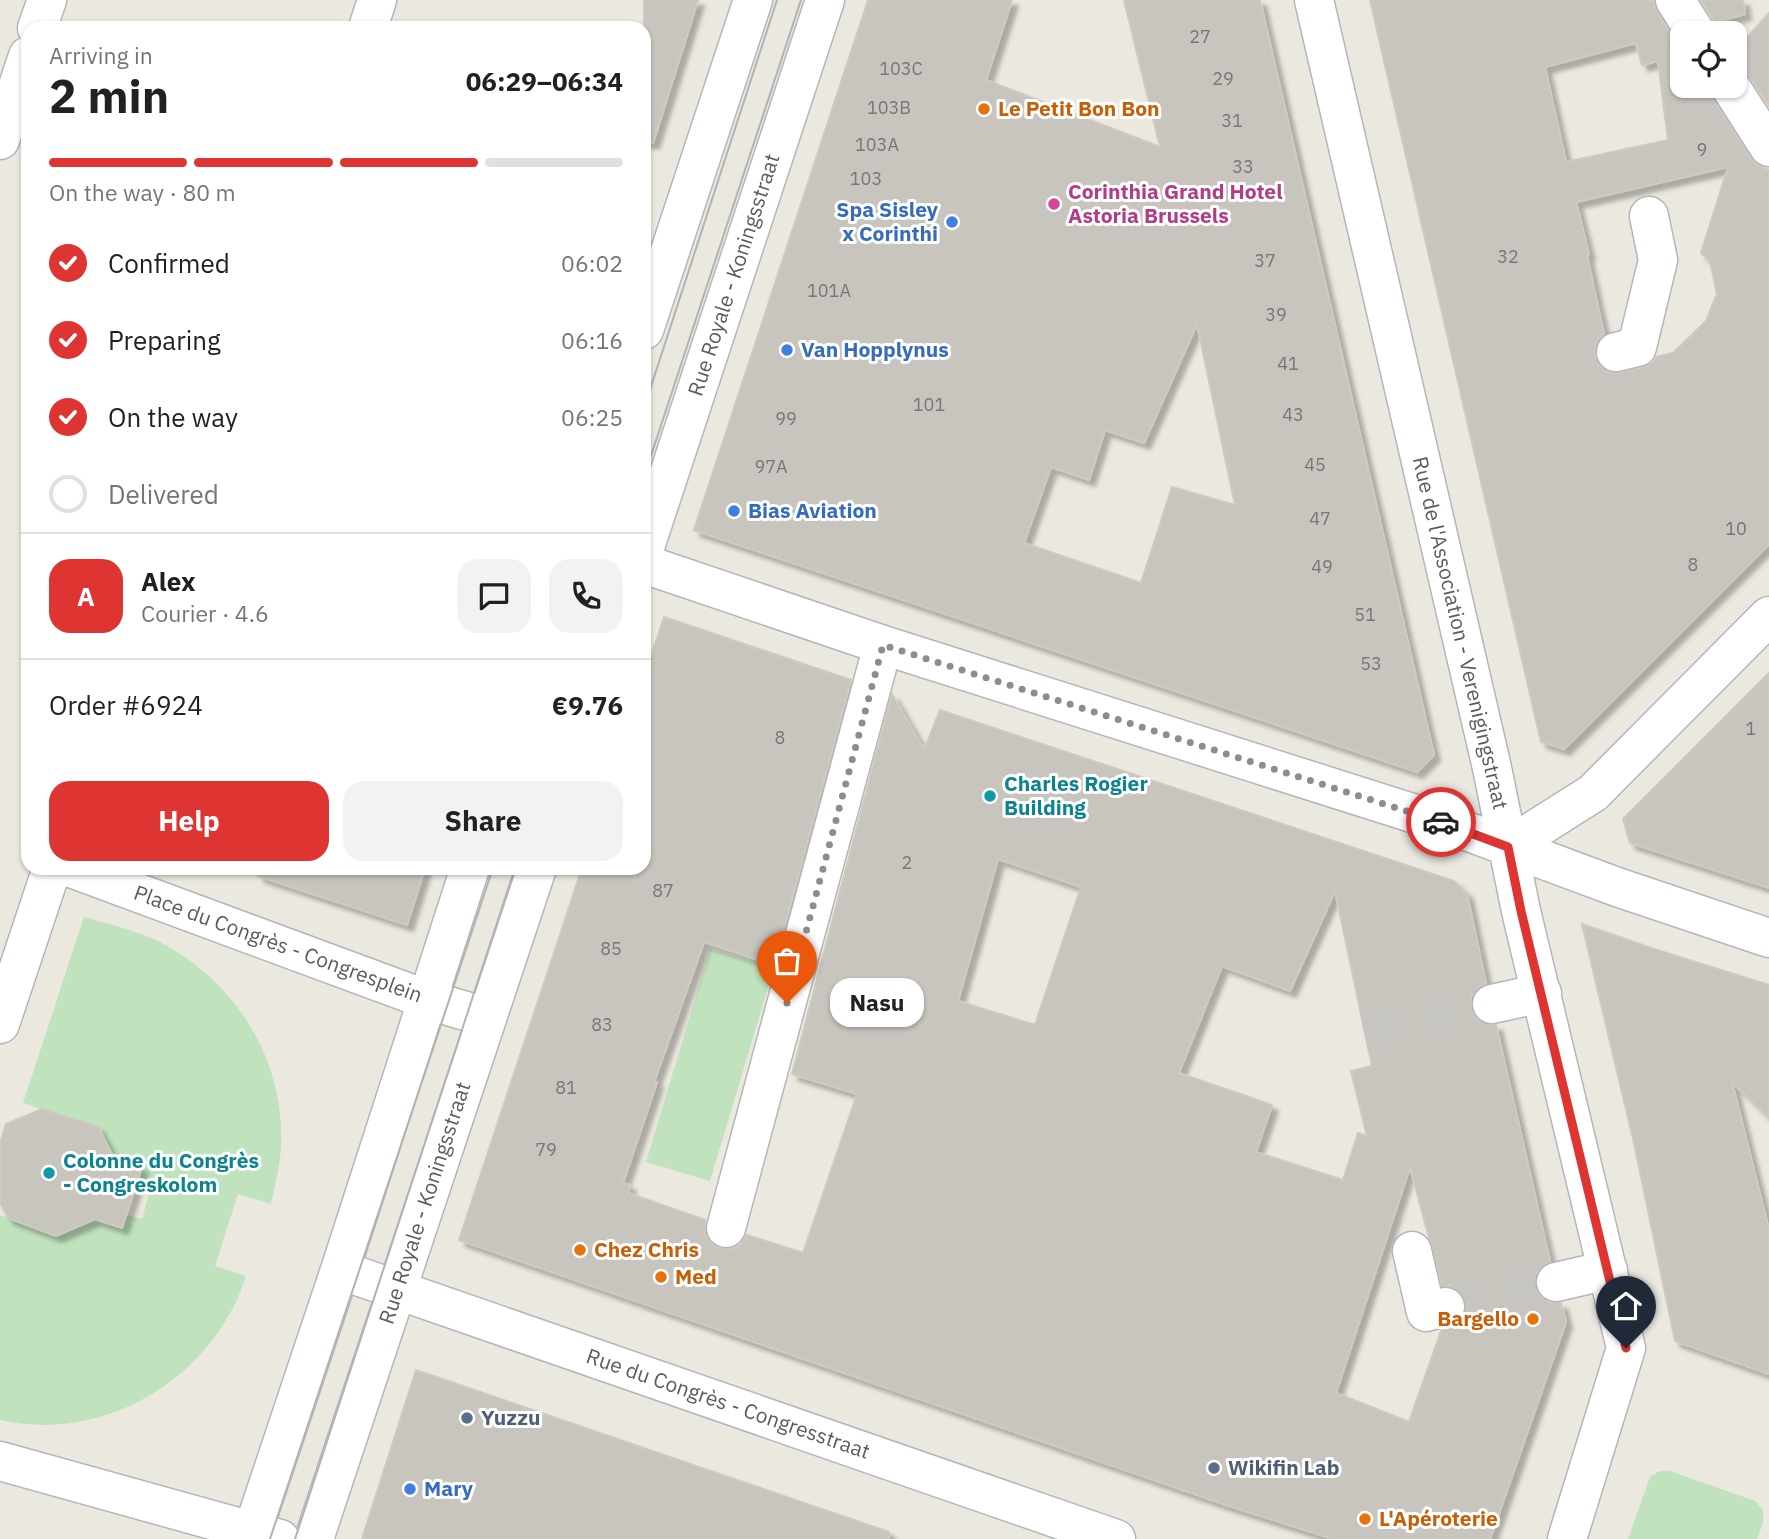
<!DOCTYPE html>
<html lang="en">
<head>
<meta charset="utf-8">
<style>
	:root { --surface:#fff; --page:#f2f2f2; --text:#202124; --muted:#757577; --line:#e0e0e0; --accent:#de3533 }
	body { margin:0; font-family:"IBM Plex Sans",sans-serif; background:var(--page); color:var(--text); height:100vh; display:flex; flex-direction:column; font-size:26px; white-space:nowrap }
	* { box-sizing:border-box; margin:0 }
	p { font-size:23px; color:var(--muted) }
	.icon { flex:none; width:38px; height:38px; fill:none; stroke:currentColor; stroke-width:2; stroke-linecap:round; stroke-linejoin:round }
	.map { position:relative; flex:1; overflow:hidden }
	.sheet { position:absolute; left:21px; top:21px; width:630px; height:854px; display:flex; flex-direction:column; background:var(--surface); border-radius:21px; box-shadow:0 2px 5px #0004 }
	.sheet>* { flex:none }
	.controls { position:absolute; left:1670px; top:21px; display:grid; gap:14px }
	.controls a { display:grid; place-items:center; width:77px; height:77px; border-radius:14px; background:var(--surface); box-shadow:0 2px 5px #0004; font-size:35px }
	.pin { position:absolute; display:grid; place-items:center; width:60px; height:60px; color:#fff; margin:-72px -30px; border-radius:50% 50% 50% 0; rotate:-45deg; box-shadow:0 0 7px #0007 }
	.pin .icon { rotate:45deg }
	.courier { position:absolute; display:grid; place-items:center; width:70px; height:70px; margin:-35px; border:5px solid #de3533; border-radius:50%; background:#fff; color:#222; box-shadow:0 2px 9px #0007 }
	.bubble { position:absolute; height:49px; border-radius:21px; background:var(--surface); box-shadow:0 2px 5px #0004; font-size:23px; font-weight:800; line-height:49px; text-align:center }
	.summary em { font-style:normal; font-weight:800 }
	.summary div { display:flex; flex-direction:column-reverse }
	.summary { display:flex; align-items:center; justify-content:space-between; height:119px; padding:0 28px }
	h1 { font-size:46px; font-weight:800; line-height:52px }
	.bar { display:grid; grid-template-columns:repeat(4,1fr); gap:10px 7px; align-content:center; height:84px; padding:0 28px }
	.bar i { height:9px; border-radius:5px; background:var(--line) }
	.bar .on { background:var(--accent) }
	.bar p { grid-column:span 4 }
	.line { display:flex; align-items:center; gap:18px; padding:0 28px; border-top:2px solid var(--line) }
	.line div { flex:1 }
	.round { display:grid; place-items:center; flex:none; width:74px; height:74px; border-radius:21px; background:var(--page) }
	ol { padding:0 28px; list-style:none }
	li { display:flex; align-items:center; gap:21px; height:77px }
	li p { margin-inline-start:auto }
	li .icon { padding:7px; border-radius:50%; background:var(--accent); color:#fff; stroke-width:4 }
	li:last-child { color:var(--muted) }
	li i { width:38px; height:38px; border:4px solid var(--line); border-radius:50% }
	.cta { display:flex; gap:14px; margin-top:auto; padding:14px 28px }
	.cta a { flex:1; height:80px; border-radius:21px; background:var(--accent); color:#fff; font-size:28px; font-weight:800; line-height:80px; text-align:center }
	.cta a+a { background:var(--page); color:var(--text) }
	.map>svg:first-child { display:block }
	.green { fill:#c0e2bd }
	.building { fill:#c8c5bf; stroke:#cfc9bf; stroke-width:2; fill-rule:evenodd; filter:url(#shadow) }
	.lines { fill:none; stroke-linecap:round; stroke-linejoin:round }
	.minor-tunnel { stroke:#c6c5c0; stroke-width:38; stroke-dasharray:38 19; stroke-linecap:butt }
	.minor-casing { stroke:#b3b6ba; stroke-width:41 }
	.minor { stroke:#fff; stroke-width:38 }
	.tram { stroke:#b1b2b2; stroke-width:2 }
	.done { stroke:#8c8e8d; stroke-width:7; stroke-dasharray:0 12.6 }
	.route { stroke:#de3533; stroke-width:9 }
	.food-dot { fill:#e8710a; stroke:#fff; stroke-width:2.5 }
	.hotel-dot { fill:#d1479c; stroke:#fff; stroke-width:2.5 }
	.shop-dot { fill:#3f7fe0; stroke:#fff; stroke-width:2.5 }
	.culture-dot { fill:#0f9aa8; stroke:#fff; stroke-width:2.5 }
	.service-dot { fill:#5c6f8a; stroke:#fff; stroke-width:2.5 }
	.labels { text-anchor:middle; stroke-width:6; stroke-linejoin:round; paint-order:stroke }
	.number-label { font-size:18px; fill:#757778 }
	.food-label { font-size:21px; font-weight:bold; fill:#c56008; stroke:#fff; text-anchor:start }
	.hotel-label { font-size:21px; font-weight:bold; fill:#b23c85; stroke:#fff; text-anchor:start }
	.shop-label { font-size:21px; font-weight:bold; fill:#366cbe; stroke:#fff; text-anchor:start }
	.street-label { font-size:21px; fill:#595d60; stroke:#fff }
	.culture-label { font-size:21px; font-weight:bold; fill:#0d838f; stroke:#fff; text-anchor:start }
	.service-label { font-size:21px; font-weight:bold; fill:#4e5e75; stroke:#fff; text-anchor:start }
</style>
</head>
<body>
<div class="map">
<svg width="1769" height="1539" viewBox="0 0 1769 1539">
	<defs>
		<filter id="shadow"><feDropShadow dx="6" dy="6" stdDeviation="2" flood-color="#0004"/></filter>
	</defs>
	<rect width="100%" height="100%" fill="#ebe8e0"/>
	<path class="green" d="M84,917c29,8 59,15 85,30 71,41 116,117 112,199 -1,20 -6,39 -10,58l-33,-10 -23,72 31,10c-32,101 -140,168 -246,144v-205l56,21 39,-17 26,9 5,-13 16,4 9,-33 -14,-5 5,-14 -28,-9 -16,-31 -75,-24z
		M710,949l64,19 -64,213 -64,-19z
		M1659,1471h11l85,30 8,9v13l-6,16h-129l22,-62z"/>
	<path class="building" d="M644,0h54l-45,143 -9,-2z
		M868,0h144l-26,80 174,67 -36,-147h136l174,755 -17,17 -723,-242zM1197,324l38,181 -63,-18 -31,96 -117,-40 27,-76 38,13 16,-50 39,13z
		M1370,0h283l4,12 25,37v37h26l4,12 39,61 7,7 11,4v374l-205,205 -23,-7zM1636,43l6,22 16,-4 10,79 -102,22 -21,-95zM1728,167l-27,86 9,8 7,33 -11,27 -33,32 -17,4 -4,6 -10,5 -21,5h-12l-9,-7 -5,-10v-11l9,-11 -17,-78 2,-2 -13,-52z
		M1701,0h42l2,14 -30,8z
		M1769,13v93l-21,-32 -7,-7 -7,-2v-13z
		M664,617l187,63 -77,285 -70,-23 -50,140h3l-34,101 7,2 -2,8 77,27v14l5,9 10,6h12l9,-5 6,-9 56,18 54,-159 -65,-20 100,-380 32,56 16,-40 514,171 13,13 19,89 -9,5 -6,9v12l5,10 9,6h11l54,236 -9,6 -6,8v13l5,8 9,7h12l5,19 -76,217h-157l-104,-33 -770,-266 123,-372h62v-190zM998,859l83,28 -46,138 -77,-24zM1335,891l37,175 -21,5 16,65 -9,-3 -15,47 -87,-28 16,-47 -93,-32 43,-107 68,25zM1410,1167l32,119h9l10,6 5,10v10l-6,11 -19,8 -32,91 -73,-29z
		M1769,673v215l-139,-45 -7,-24z
		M259,868h166l-18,57 -149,-49z
		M1582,924l72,25 115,36v133l-37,-36 37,148v144l-94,-33 -41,-198z
		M42,1109l56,18 16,31 28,9 -20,61 -27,-9 -39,17 -48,-18 -8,-15v-60l6,-19z
		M416,1370l473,162 -1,7h-526z"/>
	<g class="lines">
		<path class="minor-tunnel" d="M1364,1032l128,-28
			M1445,1307l111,-25"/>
		<g class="minor-casing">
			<path id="minor" d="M1314,0l178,768 29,143 105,437 -59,191
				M1675,0l21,33
				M37,28l10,-28
				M368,28l9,-28
				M1730,86l39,61
				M0,140l28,-84
				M644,330l109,-330
				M1616,352l21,-5 21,-87 -9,-44
				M644,550l181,-550
				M644,564l239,81 570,181 164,61 152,51
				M1508,847l85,-54 176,-177
				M71,868l357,132 58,17
				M1492,1004l50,-11
				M0,1024l52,-156
				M726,1228l157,-583
				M1412,1251l14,61 19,-5
				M340,1270l776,269
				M1556,1282l52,-12
				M0,1461l280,78
				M250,1539l92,-275 128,-396
				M314,1539l223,-671"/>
		</g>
		<use href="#minor" class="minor"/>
		<path class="tram" d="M644,408l133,-408
			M644,477l157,-477
			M270,1539l223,-671
			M295,1539l220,-671"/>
	</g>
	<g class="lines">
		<path class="done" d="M787,1003l96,-358 558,177"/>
		<path class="route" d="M1441,822l67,25 13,64 105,437"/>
	</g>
	<g class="food-dot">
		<circle cx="984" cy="109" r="7"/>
		<circle cx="580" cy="1250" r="7"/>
		<circle cx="661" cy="1277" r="7"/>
		<circle cx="1533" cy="1319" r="7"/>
		<circle cx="1365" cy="1519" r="7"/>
	</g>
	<circle class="hotel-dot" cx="1054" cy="204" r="7"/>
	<g class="shop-dot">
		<circle cx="952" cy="222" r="7"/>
		<circle cx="787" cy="350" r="7"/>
		<circle cx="734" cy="511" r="7"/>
		<circle cx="410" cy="1489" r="7"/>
	</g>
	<g class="culture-dot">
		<circle cx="990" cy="796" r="7"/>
		<circle cx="49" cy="1173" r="7"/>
	</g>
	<g class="service-dot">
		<circle cx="467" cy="1418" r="7"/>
		<circle cx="1214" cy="1468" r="7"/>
	</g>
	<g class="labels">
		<g class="number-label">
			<text x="1200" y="43">27</text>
			<text x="901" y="75">103C</text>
			<text x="1223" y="85">29</text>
			<text x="889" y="114">103B</text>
			<text x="1232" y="127">31</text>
			<text x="877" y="151">103A</text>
			<text x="1702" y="156">9</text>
			<text x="1243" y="173">33</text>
			<text x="866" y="185">103</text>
			<text x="1508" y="263">32</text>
			<text x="1265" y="267">37</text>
			<text x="829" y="297">101A</text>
			<text x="1276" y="321">39</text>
			<text x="1288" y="370">41</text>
			<text x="929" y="411">101</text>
			<text x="1293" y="421">43</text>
			<text x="786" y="425">99</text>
			<text x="1315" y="471">45</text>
			<text x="771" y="473">97A</text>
			<text x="1320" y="525">47</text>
			<text x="1736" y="535">10</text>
			<text x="1693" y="571">8</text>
			<text x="1322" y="573">49</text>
			<text x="1365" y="621">51</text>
			<text x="1371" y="670">53</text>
			<text x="1751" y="735">1</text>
			<text x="780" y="744">8</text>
			<text x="907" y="869">2</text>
			<text x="663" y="897">87</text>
			<text x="611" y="955">85</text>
			<text x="602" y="1031">83</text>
			<text x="566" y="1094">81</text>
			<text x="546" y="1156">79</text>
		</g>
		<g class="food-label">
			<text x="998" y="116">Le Petit Bon Bon</text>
			<text x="594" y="1257">Chez Chris</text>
			<text x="675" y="1284">Med</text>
			<text x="1519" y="1326" text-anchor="end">Bargello</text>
			<text x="1379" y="1526">L'Apéroterie</text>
		</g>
		<g class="hotel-label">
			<text x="1068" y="199">Corinthia Grand Hotel<tspan x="1068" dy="24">Astoria Brussels</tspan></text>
		</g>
		<g class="shop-label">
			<text x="938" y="217" text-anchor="end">Spa Sisley<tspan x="938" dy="24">x Corinthi</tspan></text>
			<text x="801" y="357">Van Hopplynus</text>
			<text x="748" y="518">Bias Aviation</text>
			<text x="424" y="1496">Mary</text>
		</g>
		<g class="street-label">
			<text transform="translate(734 275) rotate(-72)" y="7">Rue Royale - Koningsstraat</text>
			<text transform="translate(1460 633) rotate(77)" y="7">Rue de l'Association - Verenigingstraat</text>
			<text transform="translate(278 944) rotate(20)" y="7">Place du Congrès - Congresplein</text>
			<text transform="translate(425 1203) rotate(-72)" y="7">Rue Royale - Koningsstraat</text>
			<text transform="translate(728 1404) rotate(19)" y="7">Rue du Congrès - Congresstraat</text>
		</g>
		<g class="culture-label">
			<text x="1004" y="791">Charles Rogier<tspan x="1004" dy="24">Building</tspan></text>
			<text x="63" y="1168">Colonne du Congrès<tspan x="63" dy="24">- Congreskolom</tspan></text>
		</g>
		<g class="service-label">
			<text x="481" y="1425">Yuzzu</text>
			<text x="1228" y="1475">Wikifin Lab</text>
		</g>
	</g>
</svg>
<div class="controls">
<a><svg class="icon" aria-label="locate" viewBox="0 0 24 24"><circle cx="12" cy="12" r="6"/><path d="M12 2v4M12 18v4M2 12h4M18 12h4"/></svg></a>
</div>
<div class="pin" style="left:787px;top:1003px;background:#ea580c"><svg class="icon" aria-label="bag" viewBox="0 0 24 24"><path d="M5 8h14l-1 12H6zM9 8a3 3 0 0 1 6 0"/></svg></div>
<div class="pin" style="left:1626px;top:1348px;background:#1f2937"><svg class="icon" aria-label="home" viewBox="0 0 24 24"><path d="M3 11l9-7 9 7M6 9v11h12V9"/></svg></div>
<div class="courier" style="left:1441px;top:822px"><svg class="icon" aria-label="car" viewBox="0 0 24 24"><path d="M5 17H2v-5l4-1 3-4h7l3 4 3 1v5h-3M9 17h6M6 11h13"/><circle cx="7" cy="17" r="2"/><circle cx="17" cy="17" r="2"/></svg></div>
<div class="bubble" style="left:830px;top:978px;width:94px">Nasu</div>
<section class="sheet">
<div class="summary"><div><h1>2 min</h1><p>Arriving in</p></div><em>06:29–06:34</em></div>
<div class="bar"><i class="on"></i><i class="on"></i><i class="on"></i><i></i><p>On the way · 80 m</p></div>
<ol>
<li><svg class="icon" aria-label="check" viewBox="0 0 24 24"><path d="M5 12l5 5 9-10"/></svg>Confirmed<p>06:02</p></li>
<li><svg class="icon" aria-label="check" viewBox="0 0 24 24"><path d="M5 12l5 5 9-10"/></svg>Preparing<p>06:16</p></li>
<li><svg class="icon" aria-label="check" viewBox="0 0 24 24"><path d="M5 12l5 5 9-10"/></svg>On the way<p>06:25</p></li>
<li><i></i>Delivered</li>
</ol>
<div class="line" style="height:126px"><b class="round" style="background:var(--accent);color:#fff">A</b><div><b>Alex</b><p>Courier · 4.6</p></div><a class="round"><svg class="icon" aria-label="chat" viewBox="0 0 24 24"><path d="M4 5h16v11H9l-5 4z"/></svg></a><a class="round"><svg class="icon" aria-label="phone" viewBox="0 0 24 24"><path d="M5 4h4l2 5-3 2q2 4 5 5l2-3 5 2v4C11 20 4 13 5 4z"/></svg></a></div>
<div class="line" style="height:91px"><div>Order #6924</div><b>€9.76</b></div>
<div class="cta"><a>Help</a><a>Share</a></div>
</section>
</div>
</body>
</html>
